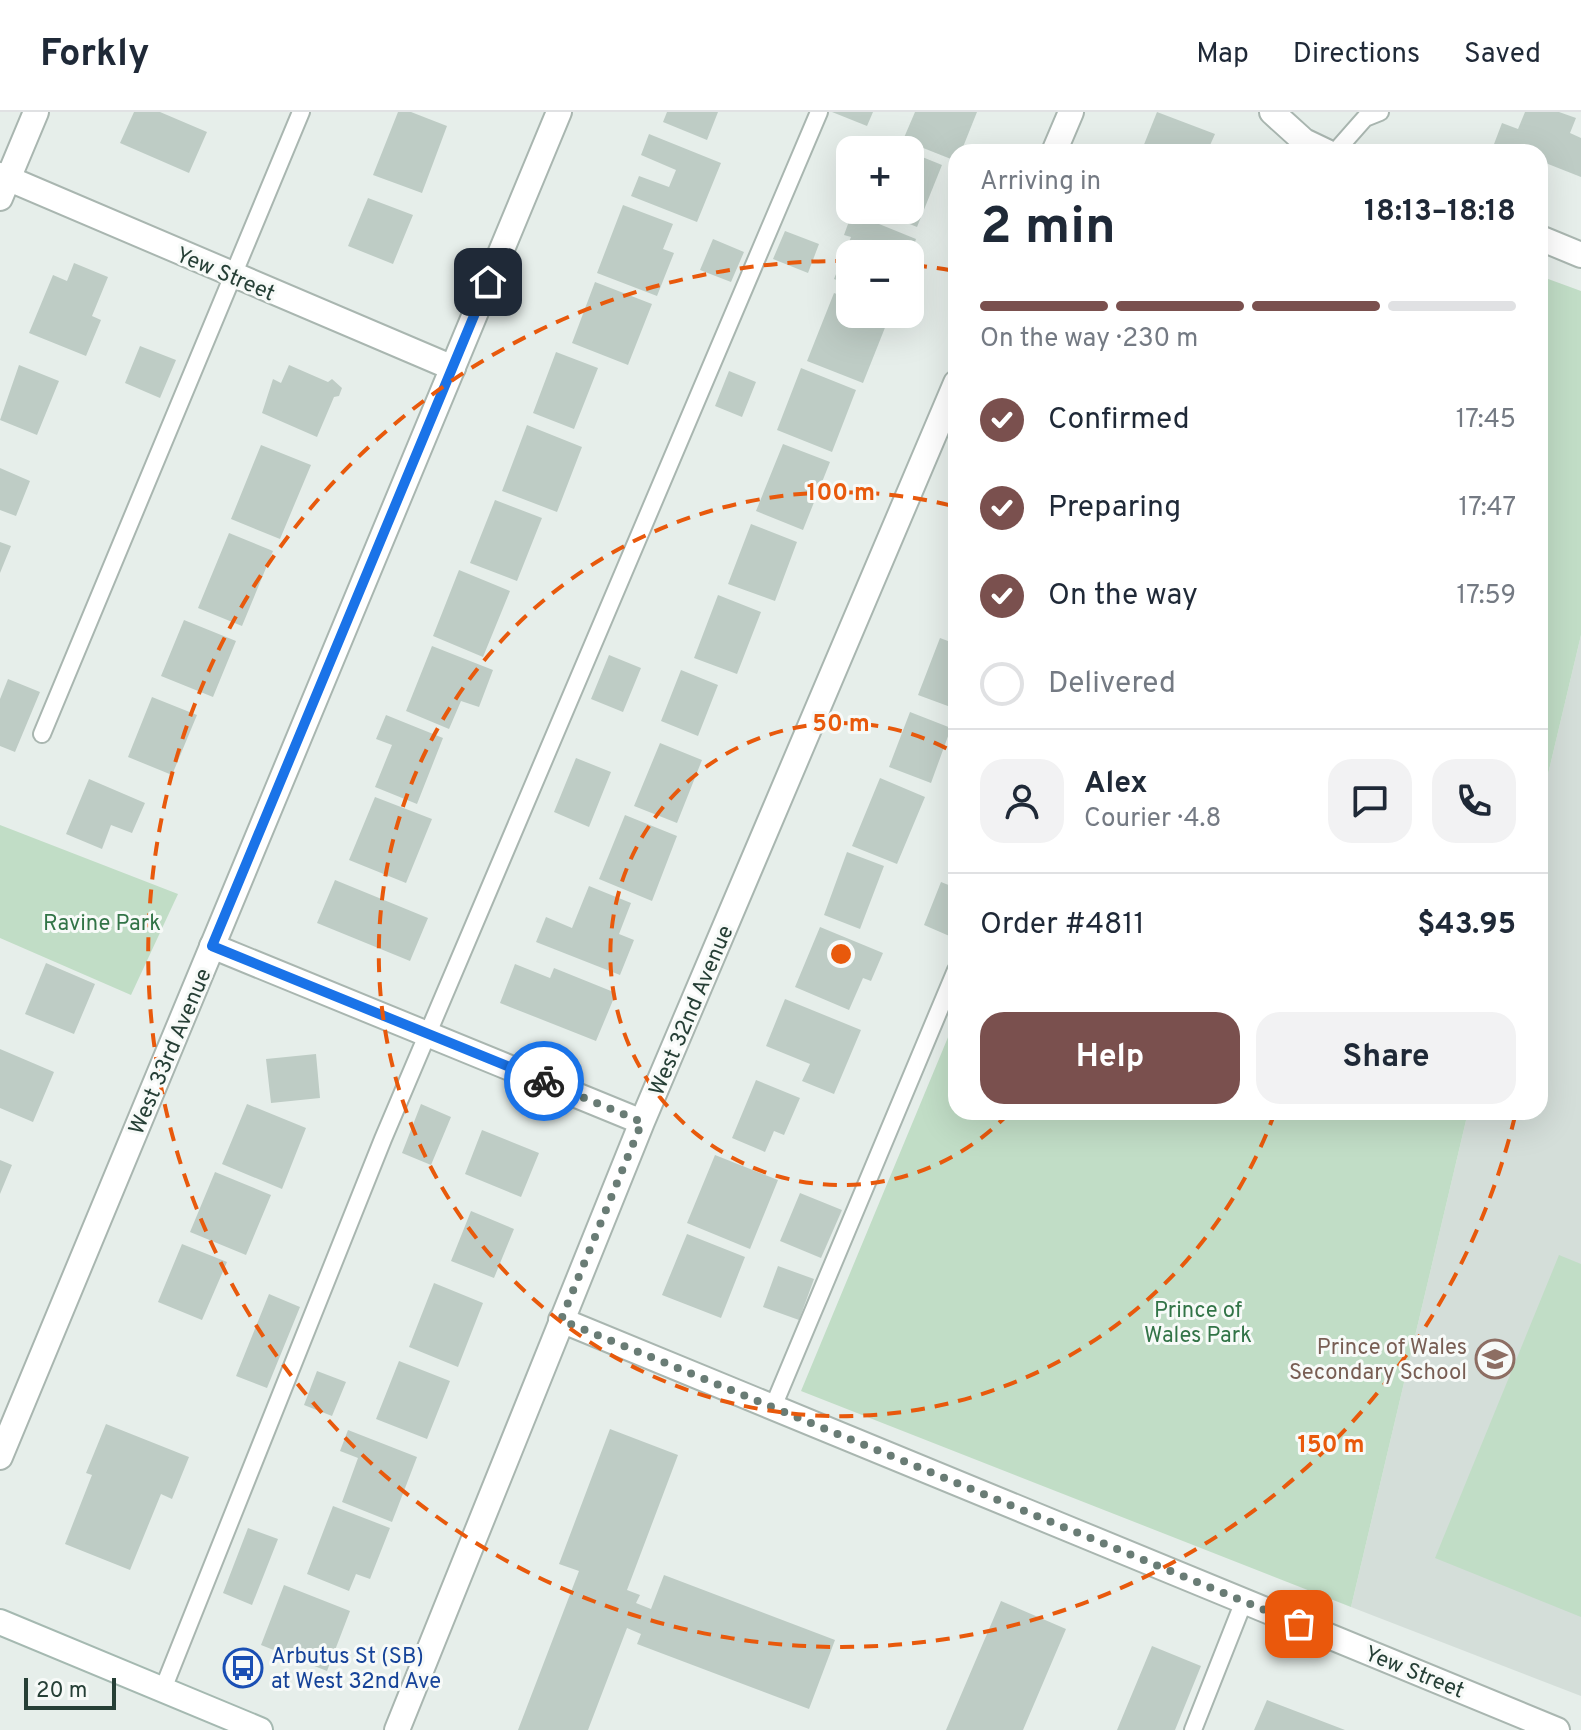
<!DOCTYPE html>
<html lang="en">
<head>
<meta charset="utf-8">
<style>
	:root { --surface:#fff; --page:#f2f2f3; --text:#1f2937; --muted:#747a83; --line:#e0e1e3; --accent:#7a504e }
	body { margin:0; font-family:Overpass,sans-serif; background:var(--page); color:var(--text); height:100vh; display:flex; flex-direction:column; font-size:30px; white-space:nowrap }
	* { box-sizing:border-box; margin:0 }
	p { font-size:26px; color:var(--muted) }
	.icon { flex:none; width:44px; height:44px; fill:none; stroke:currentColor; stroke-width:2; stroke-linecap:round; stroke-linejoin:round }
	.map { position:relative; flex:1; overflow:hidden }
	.panel { position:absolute; left:948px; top:32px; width:600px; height:976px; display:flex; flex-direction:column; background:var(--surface); border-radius:24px; box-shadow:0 8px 32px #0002 }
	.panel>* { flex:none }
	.fabs { position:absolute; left:836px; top:24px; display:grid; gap:16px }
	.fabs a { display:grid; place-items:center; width:88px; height:88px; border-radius:16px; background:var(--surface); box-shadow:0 8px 32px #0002; font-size:40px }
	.scale { position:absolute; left:24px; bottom:20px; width:92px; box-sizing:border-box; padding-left:8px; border:4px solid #263f36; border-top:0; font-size:22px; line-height:28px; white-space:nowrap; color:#263f36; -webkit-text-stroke:6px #f7faf8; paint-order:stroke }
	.pin { position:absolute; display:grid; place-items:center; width:68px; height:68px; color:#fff; margin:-34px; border-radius:16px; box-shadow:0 4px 12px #0006 }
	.courier { position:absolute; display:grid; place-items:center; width:80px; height:80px; margin:-40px; border:6px solid #1a73e8; border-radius:50%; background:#fff; color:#222; box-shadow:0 2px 10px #0007 }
	.headline em { font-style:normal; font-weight:700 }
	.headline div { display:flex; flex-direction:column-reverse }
	.headline { display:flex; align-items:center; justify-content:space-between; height:136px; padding:0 32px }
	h1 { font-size:52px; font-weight:700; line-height:60px }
	.bar { display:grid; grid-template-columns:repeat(4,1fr); gap:12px 8px; align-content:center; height:96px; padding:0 32px }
	.bar i { height:10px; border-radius:6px; background:var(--line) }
	.bar .selected { background:var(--accent) }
	.bar p { grid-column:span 4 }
	.line { display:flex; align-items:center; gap:20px; padding:0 32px; border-top:2px solid var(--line) }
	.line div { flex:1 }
	.round { display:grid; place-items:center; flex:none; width:84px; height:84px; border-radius:24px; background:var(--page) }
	ol { padding:0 32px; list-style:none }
	li { display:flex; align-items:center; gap:24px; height:88px }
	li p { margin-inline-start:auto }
	li .icon { padding:8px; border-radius:50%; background:var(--accent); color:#fff; stroke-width:4 }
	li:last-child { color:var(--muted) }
	li i { width:44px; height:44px; border:4px solid var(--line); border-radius:50% }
	.action { display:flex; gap:16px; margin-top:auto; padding:16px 32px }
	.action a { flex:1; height:92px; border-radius:24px; background:var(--accent); color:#fff; font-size:32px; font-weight:700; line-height:92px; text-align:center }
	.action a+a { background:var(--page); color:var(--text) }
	header { display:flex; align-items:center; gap:48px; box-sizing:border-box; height:112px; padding:0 40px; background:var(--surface); border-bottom:2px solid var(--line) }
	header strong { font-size:38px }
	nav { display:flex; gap:44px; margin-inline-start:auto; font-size:28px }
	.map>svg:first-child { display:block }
	.built { fill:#d4ded9 }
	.green { fill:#c1ddc6 }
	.building { fill:#beccc5 }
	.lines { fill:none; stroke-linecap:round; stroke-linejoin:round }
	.service-casing { stroke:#a9b6b0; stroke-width:20 }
	.minor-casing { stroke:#a9b6b0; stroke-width:28 }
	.tertiary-casing { stroke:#a9b6b0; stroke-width:28 }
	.secondary-casing { stroke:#a5b9b1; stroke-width:28 }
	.service { stroke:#fff; stroke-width:16 }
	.minor { stroke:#fff; stroke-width:24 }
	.tertiary { stroke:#fff; stroke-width:24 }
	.secondary { stroke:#fff; stroke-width:24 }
	.done { stroke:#697c75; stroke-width:8; stroke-dasharray:0 14.4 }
	.route { stroke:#1a73e8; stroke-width:10 }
	.ring { fill:none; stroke:#e8590c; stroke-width:4; stroke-dasharray:14 10 }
	.labels { text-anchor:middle; stroke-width:6; stroke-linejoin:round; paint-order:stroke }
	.street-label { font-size:22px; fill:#263f36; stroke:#f7faf8 }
	.park-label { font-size:22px; fill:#327447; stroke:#f7faf8 }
	.education-label { font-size:22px; fill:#785e54; stroke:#f7faf8; text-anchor:end }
	.transit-label { font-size:22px; fill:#164399; stroke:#f7faf8; text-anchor:start }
	.centre { fill:#e8590c; stroke:#f7faf8; stroke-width:4 }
	.ring-label { font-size:24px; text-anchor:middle; font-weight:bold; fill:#e8590c; stroke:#f7faf8; stroke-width:6; stroke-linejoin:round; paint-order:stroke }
</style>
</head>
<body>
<header>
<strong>Forkly</strong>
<nav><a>Map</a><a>Directions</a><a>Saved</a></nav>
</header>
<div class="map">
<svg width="1581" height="1618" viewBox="0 0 1581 1618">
	<rect width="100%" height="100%" fill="#e6eeea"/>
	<path class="built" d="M1581,523v1061l-230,-89 117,-495h72v-304z"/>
	<path class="green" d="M1540,164l41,15v344l-41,173z
		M0,713l178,69 -47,101 -131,-57z
		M956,906v94h512l-117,495 -550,-216z
		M1559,1143l22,9v353l-146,-59z"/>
	<path class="building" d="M134,0h26l47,20 -18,41 -69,-30z
		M398,0h13l36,14 -25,67 -49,-18z
		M667,0h51l-11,28 -44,-18z
		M832,0h41l-6,14z
		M915,0h62l-16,40h-5v9l-53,-21z
		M1157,0l58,22 -8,18h-66z
		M1525,0h34l17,6 -6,15 11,5v39l-38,-15 -3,8v-18h-49l11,-29 16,6z
		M649,22l72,29 -24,59 -66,-26 8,-20 30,11 7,-17 -35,-15z
		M910,40l32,13 -25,62 -42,-17h35z
		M368,86l45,17 -20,49 -45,-18z
		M623,93l50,19 -10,25 11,4 -17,43 -60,-23z
		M852,101l64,26 -5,15h-61v31l-16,-6 17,-42 -7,-2z
		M785,119l34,13 -11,29 -35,-14z
		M713,127l31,13 -13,30 -31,-12z
		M74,151l34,14 -16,39 9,4 -15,36 -57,-23 24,-58 14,6z
		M595,170l57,22 -24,61 -56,-22z
		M834,181l16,6v15l40,1 -27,68 -56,-22z
		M140,234l36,14 -16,38 -35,-15z
		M556,240l42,16 -24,61 -41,-16z
		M19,253l40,16 -22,54 -37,-15z
		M289,253l39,17 4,-3 10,9 -3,8 -5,1 -17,40 -55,-24 11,-34 8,4z
		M801,256l55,22 -24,62 -55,-22z
		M729,259l27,11 -14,35 -27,-11z
		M527,313l55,22 -25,65 -55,-21z
		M783,332l47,18 -27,68 -47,-19z
		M261,333l50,20 -31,74 -49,-20z
		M0,356l30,13 -14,35 -16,-6z
		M495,388l47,18 -25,63 -47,-18z
		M751,412l46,18 -22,59 -47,-17z
		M229,421l44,18 -31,75 -44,-18z
		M0,430l11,4 -11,27z
		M459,458l51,21 -27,66 -50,-21z
		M718,483l43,17 -24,62 -43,-16z
		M184,508l52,21 -23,56 -52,-21z
		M940,526l16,6v65l-38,-14z
		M432,534l61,24 -14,37 -18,-6 -12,28 -43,-18z
		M609,543l32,13 -18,44 -32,-13z
		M681,558l37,15 -20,51 -37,-15z
		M8,567l32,13 -25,60 -15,-6v-47z
		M152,585l45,18 -25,60 -44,-18z
		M910,600l41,16 -20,55 -42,-16z
		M386,603l57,23 -26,66 -42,-17 17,-42 -16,-6z
		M660,631l42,17 -25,63 -43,-17z
		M576,646l35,14 -22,55 -35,-15z
		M880,666l45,19 -28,67 -45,-18z
		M89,667l56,24 -13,30 -21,-8 -9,24 -36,-15z
		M375,685l57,22 -26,64 -57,-23z
		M625,703l52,21 -25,65 -53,-22z
		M847,740l37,14 -24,63 -36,-14z
		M335,768l93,38 -18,43 -93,-38z
		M941,770l15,6 -2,50 -30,-13z
		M589,774l42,17 -12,31 15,6 -14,35 -84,-33 10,-25 26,11z
		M820,815l63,26 -12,28 -8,-3 -14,32 -54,-23z
		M46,851l49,21 -21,50 -49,-20z
		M515,852l35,14 4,-10 62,25 -20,48 -96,-38z
		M785,887l76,31 -27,64 -32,-13 8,-17 -44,-18z
		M0,937l54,23 -21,50 -33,-14z
		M316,942l4,44 -49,5 -5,-44z
		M756,968l44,18 -16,37 -10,-4 -9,21 -33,-14z
		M247,992l59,24 -24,61 -60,-25z
		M421,992l30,13 -20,48 -29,-12z
		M482,1018l57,23 -18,44 -56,-23z
		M715,1043l63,25 -28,69 -63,-26z
		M0,1048l12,5 -12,29z
		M215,1060l56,23 -25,60 -56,-23z
		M800,1081l42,17 -21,48 -41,-17z
		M471,1099l43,18 -20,49 -43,-17z
		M687,1122l58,23 -24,61 -59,-23z
		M182,1132l45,18 -25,58 -44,-18z
		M778,1154l36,13 -15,41 -36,-13z
		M434,1171l49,20 -25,64 -49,-20z
		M269,1182l31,13 -33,81 -31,-12z
		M399,1249l51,20 -23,58 -51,-20z
		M317,1259l29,11 -14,34 -28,-11z
		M106,1312l83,33 -17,42 -11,-5 -31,76 -65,-26 27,-69 -6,-2z
		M610,1317l68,26 -51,135 13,5 -4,8 15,6 13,-34 171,65 -26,69 -172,-65 4,-10 -14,-6 -39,102h-70l61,-159 -20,-7z
		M348,1318l69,27 -25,65 -50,-20 16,-44 -18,-7z
		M333,1394l57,22 -20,51 -14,-5 -7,17 -42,-17z
		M248,1416l30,11 -26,66 -29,-12z
		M284,1473l66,26 -23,60 -66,-26z
		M1001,1489l65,28 -43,101h-77z
		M1152,1534l49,20 -26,64h-58z
		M1267,1588l78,30h-91z"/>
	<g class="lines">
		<g class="service-casing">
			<path id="service" d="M1335,40l30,-34 15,-6
				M42,622l259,-622
				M773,1295l183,-437
				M163,1577l220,-550 436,-1027
				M1193,1618l51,-129"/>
		</g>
		<g class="minor-casing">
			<path id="minor" d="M1272,0l32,29 23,11
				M1054,40l17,-40
				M0,63l453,193
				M0,86l36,-86
				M1540,126l41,17
				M212,834l430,176
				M561,1208l996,410
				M397,1618l245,-608 314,-739"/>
		</g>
		<g class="tertiary-casing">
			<path id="tertiary" d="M0,1345l559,-1345"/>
		</g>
		<g class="secondary-casing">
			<path id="secondary" d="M0,1510l260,108"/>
		</g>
		<use href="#service" class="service"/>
		<use href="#minor" class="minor"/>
		<use href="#tertiary" class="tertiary"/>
		<use href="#secondary" class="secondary"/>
	</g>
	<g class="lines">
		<path class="done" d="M544,969l98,41 -81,198 738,304"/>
		<path class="route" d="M488,170l-276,664 332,135"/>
	</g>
	<g class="ring">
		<path d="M1009 1001A231 231 0 1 1 955 641"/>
		<path d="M1275 1000A462 462 0 1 1 953 394"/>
		<path d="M1515 1004A693 693 0 1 1 847 149M913 153A693 693 0 0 1 955 159"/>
	</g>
	<defs>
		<g id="school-ring" transform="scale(2)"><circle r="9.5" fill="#f7faf8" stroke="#8d6e63" stroke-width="1.5"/><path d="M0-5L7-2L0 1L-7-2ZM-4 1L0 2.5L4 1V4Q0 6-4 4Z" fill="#8d6e63"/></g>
		<g id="bus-ring" transform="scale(2)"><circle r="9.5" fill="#f7faf8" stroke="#1a4fb4" stroke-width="1.5"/><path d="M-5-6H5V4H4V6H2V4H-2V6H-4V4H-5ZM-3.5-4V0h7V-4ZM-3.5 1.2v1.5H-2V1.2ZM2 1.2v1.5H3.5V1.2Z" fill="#1a4fb4"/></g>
	</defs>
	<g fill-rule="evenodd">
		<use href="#school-ring" x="1495" y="1247"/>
		<use href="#bus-ring" x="243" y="1556"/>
	</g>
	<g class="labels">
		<g class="street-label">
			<text transform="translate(226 161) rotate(23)" y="8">Yew Street</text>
			<text transform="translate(690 898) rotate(-67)" y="8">West 32nd Avenue</text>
			<text transform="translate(169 939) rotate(-67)" y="8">West 33rd Avenue</text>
			<text transform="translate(1415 1559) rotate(22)" y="8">Yew Street</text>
		</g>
		<g class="park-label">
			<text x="102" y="818">Ravine Park</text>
			<text x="1198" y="1205">Prince of<tspan x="1198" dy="25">Wales Park</tspan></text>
		</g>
		<g class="education-label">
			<text x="1467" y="1242">Prince of Wales<tspan x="1467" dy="25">Secondary School</tspan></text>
		</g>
		<g class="transit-label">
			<text x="271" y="1551">Arbutus St (SB)<tspan x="271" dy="25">at West 32nd Ave</tspan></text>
		</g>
	</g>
	<circle cx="841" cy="842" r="12" class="centre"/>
	<g class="ring-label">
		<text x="841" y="388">100 m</text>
		<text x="841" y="619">50 m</text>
		<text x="1331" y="1340">150 m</text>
	</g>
</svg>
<div class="fabs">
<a>+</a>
<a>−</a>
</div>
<div class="scale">20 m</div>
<div class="pin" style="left:1299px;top:1512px;background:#ea580c"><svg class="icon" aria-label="bag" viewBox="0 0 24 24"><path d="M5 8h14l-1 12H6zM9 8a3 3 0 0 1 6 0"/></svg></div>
<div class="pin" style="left:488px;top:170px;background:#1f2937"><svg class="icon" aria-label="home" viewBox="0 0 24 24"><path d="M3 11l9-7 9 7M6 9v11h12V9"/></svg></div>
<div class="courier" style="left:544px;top:969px"><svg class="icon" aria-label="bike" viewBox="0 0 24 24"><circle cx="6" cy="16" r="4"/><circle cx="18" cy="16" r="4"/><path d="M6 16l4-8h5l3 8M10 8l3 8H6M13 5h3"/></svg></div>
<section class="panel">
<div class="headline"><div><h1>2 min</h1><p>Arriving in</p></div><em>18:13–18:18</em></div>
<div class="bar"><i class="selected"></i><i class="selected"></i><i class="selected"></i><i></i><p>On the way · 230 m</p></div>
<ol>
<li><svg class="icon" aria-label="check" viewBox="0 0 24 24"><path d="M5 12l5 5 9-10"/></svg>Confirmed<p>17:45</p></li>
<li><svg class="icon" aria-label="check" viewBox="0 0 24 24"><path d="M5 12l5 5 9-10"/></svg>Preparing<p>17:47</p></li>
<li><svg class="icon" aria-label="check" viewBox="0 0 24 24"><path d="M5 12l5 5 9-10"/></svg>On the way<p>17:59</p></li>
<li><i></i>Delivered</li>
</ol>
<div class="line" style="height:144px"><a class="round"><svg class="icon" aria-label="person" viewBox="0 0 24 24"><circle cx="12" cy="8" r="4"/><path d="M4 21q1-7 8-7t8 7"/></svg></a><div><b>Alex</b><p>Courier · 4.8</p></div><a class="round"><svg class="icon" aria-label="chat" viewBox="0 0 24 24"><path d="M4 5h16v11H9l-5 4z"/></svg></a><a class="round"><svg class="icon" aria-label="phone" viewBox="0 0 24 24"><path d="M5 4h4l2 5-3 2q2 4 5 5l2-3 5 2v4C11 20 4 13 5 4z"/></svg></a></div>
<div class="line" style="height:104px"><div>Order #4811</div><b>$43.95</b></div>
<div class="action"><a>Help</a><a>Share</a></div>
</section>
</div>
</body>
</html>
